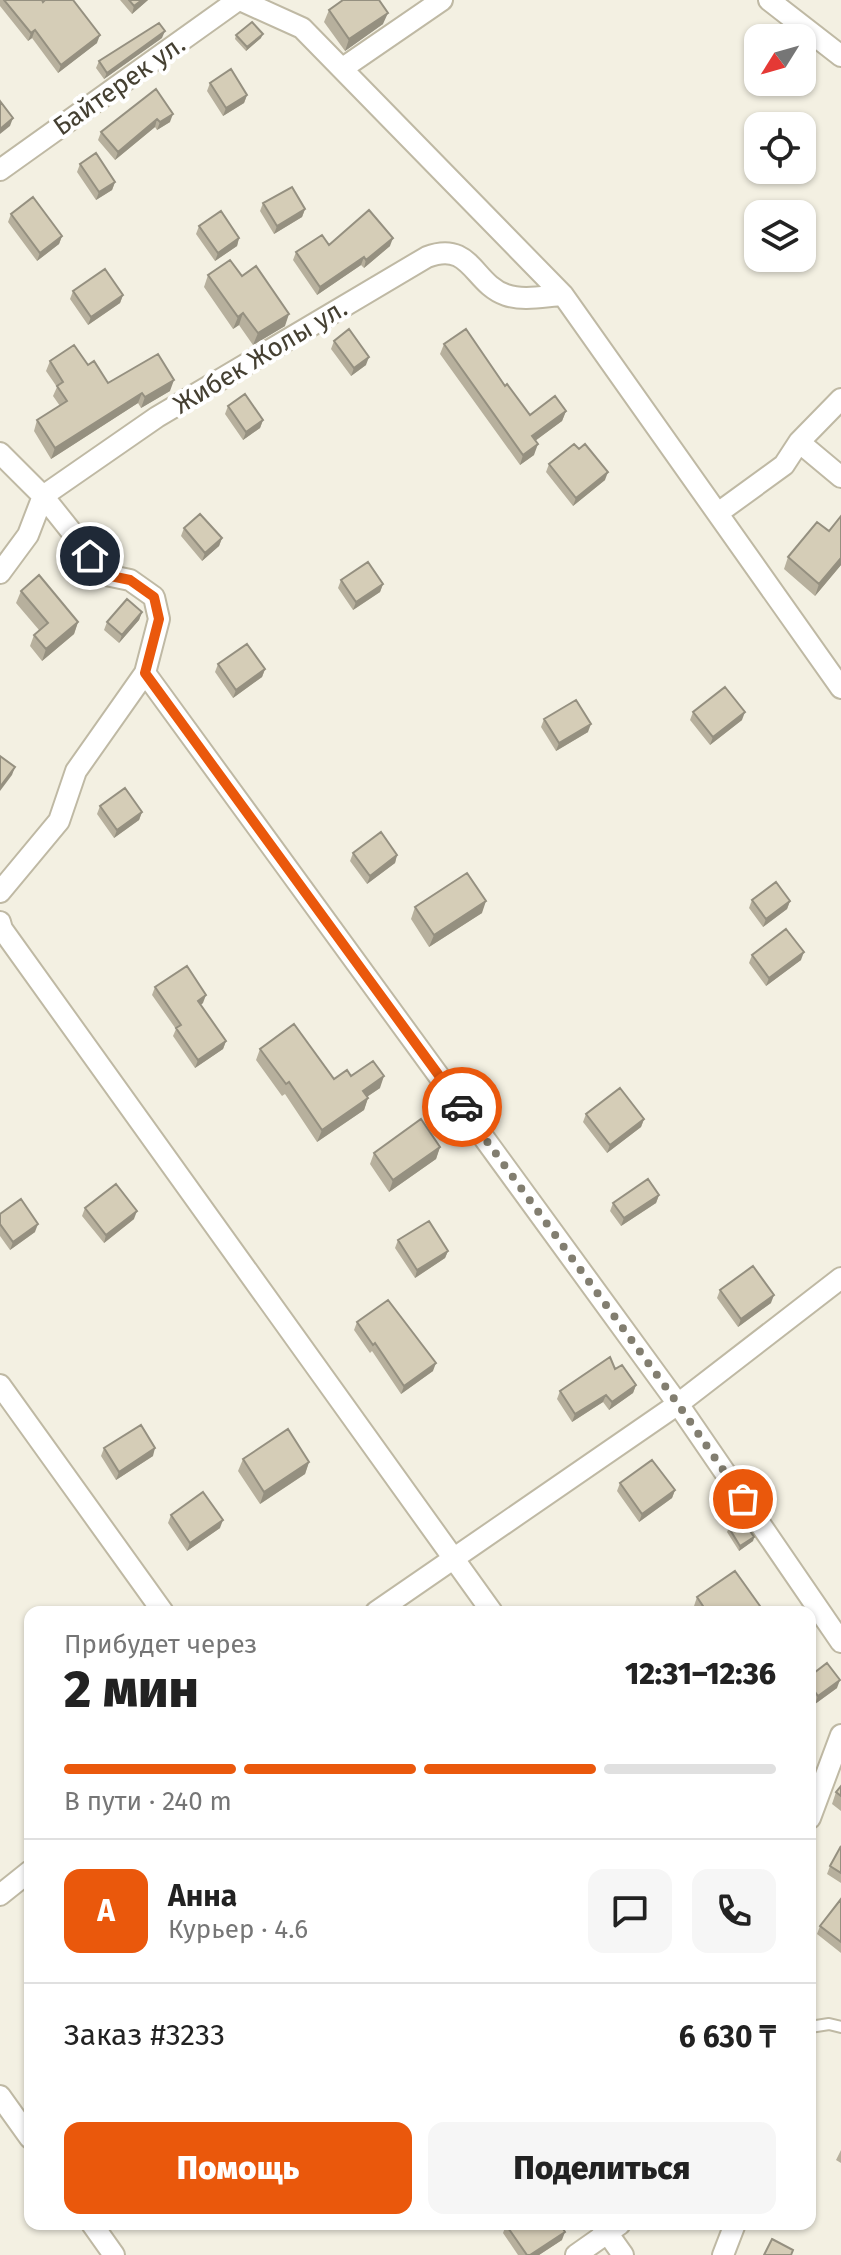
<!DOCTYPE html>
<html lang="ru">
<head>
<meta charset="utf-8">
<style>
	:root { --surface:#fff; --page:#f6f6f6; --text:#222; --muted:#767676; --line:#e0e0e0; --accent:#ea580c }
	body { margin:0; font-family:"Fira Sans",sans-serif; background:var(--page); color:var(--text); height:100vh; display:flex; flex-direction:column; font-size:30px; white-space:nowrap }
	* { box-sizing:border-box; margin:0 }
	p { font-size:26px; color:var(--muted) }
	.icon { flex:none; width:44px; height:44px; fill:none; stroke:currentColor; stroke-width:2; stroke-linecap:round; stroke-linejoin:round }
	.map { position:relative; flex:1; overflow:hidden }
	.drawer { position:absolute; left:24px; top:1606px; width:792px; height:624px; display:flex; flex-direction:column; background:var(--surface); border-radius:16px; box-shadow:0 2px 6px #0004 }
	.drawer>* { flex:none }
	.needle { width:52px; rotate:233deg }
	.controls { position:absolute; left:744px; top:24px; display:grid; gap:16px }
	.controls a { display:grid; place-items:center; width:72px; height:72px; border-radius:16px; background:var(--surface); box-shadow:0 2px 6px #0004; font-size:40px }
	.pin { position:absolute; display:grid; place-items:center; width:68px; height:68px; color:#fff; margin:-34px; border:4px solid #fff; border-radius:50%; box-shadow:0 2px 8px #0007 }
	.courier { position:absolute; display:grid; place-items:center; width:80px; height:80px; margin:-40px; border:6px solid #ea580c; border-radius:50%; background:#fff; color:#222; box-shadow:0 2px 10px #0007 }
	.head em { font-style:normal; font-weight:800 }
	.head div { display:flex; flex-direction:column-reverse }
	.head { display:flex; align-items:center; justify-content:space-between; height:136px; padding:0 40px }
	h1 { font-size:52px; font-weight:800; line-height:60px }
	.bar { display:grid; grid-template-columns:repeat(4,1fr); gap:12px 8px; align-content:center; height:96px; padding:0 40px }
	.bar i { height:10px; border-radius:6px; background:var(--line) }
	.bar .current { background:var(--accent) }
	.bar p { grid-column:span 4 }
	.line { display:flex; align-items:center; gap:20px; padding:0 40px; border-top:2px solid var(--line) }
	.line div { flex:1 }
	.round { display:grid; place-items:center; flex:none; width:84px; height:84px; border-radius:16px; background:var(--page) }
	.cta { display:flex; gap:16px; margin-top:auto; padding:16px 40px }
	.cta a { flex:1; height:92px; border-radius:16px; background:var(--accent); color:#fff; font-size:32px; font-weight:800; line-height:92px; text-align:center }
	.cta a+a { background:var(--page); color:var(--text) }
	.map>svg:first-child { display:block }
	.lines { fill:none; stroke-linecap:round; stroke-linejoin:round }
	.lane-casing { stroke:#bfb9a4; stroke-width:14 }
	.street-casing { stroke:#bfb9a4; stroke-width:24 }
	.lane { stroke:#fff; stroke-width:10 }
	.street { stroke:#fff; stroke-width:20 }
	.wall { fill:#b7b09d }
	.shaded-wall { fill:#959080 }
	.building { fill:#d5cdb7; stroke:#959080; stroke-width:2 }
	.done { stroke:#827e70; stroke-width:8; stroke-dasharray:0 14.4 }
	.route { stroke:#ea580c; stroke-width:10 }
	.labels { text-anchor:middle; stroke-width:8; stroke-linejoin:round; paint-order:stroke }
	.street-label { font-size:26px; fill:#454032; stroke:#fff }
</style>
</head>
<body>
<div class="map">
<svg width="841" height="2255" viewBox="0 0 841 2255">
	<rect width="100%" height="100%" fill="#f3f0e2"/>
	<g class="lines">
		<g class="lane-casing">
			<path id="lane" d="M810,2027l19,-3 12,3"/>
		</g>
		<g class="street-casing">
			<path id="street" d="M240,0l62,28 261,267 278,393
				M769,0l72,56
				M343,68l99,-68
				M0,170l238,-170
				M799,442l42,35
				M0,453l43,43 63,79 24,5 24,17 5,22 -14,54 533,731 163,238
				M718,513l66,-48 15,-23 42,-43
				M0,573l28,-38 15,-39 114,-79 270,-160c44,-17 46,27 79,38 17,6 39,1 57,0
				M0,892l59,-71 17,-50 69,-98
				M0,922l2,7 490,683
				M0,1385l163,227
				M376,1612l302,-208 163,-126
				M810,1818l31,-83
				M0,1895l30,-24
				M0,2096l30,42
				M92,2224l22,31
				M601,2224l22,31
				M576,2255l44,-31
				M723,2255l12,-31"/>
		</g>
		<use href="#lane" class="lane"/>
		<use href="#street" class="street"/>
	</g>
	<path class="wall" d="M0,0h42l55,43 -39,30 -26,-35 -4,3 -28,-35z
		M120,0h28l-16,14z
		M329,10l54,14 -38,27 -21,-29z
		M236,35l25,3 -15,13 -11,-12z
		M162,38l-58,41 -8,-11 3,-7z
		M210,83l37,12 -3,8 -21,13 -16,-25z
		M156,89l14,33 -13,8 -2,-3 -40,33 -17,-20 3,-8z
		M80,164l35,18 -3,8 -16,10 -19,-28z
		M263,203l42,6 -3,8 -28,17 -14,-23z
		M11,214l51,22 -3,8 -22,17 -29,-39z
		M199,226l40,12 -2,8 -22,15 -19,-27z
		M329,245l61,1 -26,22 -3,-3 -44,30 -24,-35 3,-8z
		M208,275l77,51 -32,19 -14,-20 -6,4 -29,-42z
		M73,291l50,4 -3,8 -32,22 -18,-26z
		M334,341l32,24 -15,11 -20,-27z
		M444,344l61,42 25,29 36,-4 -4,10 -27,20 -1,14 -14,10 -80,-111z
		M50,361l38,4 20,18 62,8 -29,17 -3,-5 -87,56 -17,-28 3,-11 23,-14 -7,-10 4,-9 -11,-16z
		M228,406l35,14 -3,8 -17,12 -18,-26z
		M549,464l56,16 -32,26 -27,-34z
		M184,528l38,10 -3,8 -17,15 -21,-25z
		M788,557l53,8 -26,31 -31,-27z
		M341,580l42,4 -3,8 -27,18 -15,-22z
		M21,591l57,31 -4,12 -32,27 -12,-15 4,-11 5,-5 -23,-27z
		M142,612l-3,8 -20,23 -15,-13 3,-8z
		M218,664l47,5 -3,8 -29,21 -18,-26z
		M693,712l49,8 -32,25 -20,-25z
		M544,719l44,13 -32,19 -15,-24z
		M100,806l42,6 -3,8 -25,18 -17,-24z
		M353,853l44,2 -2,8 -28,21 -17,-23z
		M752,900l38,1 -3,8 -24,18 -14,-19z
		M415,907l67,6 -53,34 -18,-28z
		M752,955l49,5 -35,26 -17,-23z
		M155,987l48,16 -3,2 26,36 -3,8 -28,19 -22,-32 3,-7 -24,-34z
		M260,1049l74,30 17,-3 29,12 -13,9 1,1 -4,12 -47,32 -32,-48 -3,2 -26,-36z
		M586,1114l58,5 -3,8 -34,26 -24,-31z
		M440,1147l-4,12 -47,33 -19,-28 4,-11z
		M659,1195l-3,8 -35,23 -11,-15 3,-8z
		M85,1208l49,11 -30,24 -22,-27z
		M0,1214l35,18 -25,18 -10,-14z
		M398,1240l50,11 -3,7 -30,20 -20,-30z
		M720,1290l51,13 -33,24 -21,-29z
		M357,1322l76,49 -32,23 -29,-43 -2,2 -16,-23z
		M615,1369l21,16 -3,8 -24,17 -6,-8 -31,20 -15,-23 3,-8z
		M104,1448l49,8 -37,24 -15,-24z
		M243,1459l66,3 -4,12 -45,30 -22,-33z
		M620,1483l55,7 -3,8 -33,24 -22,-31z
		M171,1515l49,13 -33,23 -19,-28z
		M729,1528l25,9 -1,4 -14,10 -12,-19z
		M697,1597l63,9 -2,6h-63l-2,-3z
		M810,1676l27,12 -22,16 -5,-7z
		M841,1786v25l-9,-7 4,-12z
		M841,1846v37l-14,-9 3,-8z
		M841,1899v54l-24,-19 3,-8z
		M841,2150v13l-5,-3z
		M506,2225l56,15 -23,15h-21l-15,-22z"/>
	<path class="shaded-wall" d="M142,0h6l-16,14 2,-8z
		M388,13l-5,11 -38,27 4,-12z
		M35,30l-3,8 -4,3 3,-8z
		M165,31l-3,7 -58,41 3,-6z
		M263,34l-2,4 -15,13 1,-4z
		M100,35l-3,8 -39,30 3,-8z
		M247,95l-3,8 -21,13 3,-8z
		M173,114l-3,8 -13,8 3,-8z
		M13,118l-3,8 -10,8v-5z
		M157,119l-2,8 -40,33 3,-8z
		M115,182l-3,8 -16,10 3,-8z
		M305,209l-3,8 -28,17 3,-8z
		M62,236l-3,8 -22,17 3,-8z
		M239,238l-2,8 -22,15 3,-8z
		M393,238l-3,8 -26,22 2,-8z
		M364,257l-3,8 -44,30 3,-8z
		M123,295l-3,8 -32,22 3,-8z
		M243,313l-4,12 -6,4 5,-12z
		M289,314l-4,12 -32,19 5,-12z
		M369,357l-3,8 -15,11 3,-8z
		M174,380l-4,11 -29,17 4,-11z
		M142,393l-4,10 -87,56 4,-11z
		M566,411l-4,10 -34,25 4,-10z
		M263,420l-3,8 -17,12 3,-8z
		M538,444l-4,11 -14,10 3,-10z
		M608,472l-3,8 -32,26 3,-8z
		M222,538l-3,8 -17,15 3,-8z
		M841,558v7l-26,31 4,-12z
		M383,584l-3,8 -27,18 3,-8z
		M142,612l-3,8 -20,23 3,-8z
		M78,622l-4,12 -32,27 4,-12z
		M265,669l-3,8 -29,21 3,-8z
		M745,712l-3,8 -32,25 3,-8z
		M591,724l-3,8 -32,19 3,-8z
		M15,767l-3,8 -12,16v-4z
		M142,812l-3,8 -25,18 3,-8z
		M397,855l-2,8 -28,21 3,-8z
		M486,901l-4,12 -53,34 5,-12z
		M790,901l-3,8 -24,18 3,-8z
		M804,952l-3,8 -35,26 3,-8z
		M206,995l-3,8 -8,6 3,-8z
		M226,1041l-3,8 -28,19 3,-8z
		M384,1076l-4,12 -21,14 4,-11z
		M368,1098l-4,12 -47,32 5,-12z
		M644,1119l-3,8 -34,26 3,-8z
		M440,1147l-4,12 -47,33 4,-12z
		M659,1195l-3,8 -35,23 3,-8z
		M137,1211l-3,8 -30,24 2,-8z
		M38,1224l-3,8 -25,18 3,-8z
		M448,1251l-3,7 -30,20 2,-8z
		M774,1295l-3,8 -33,24 3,-8z
		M436,1363l-3,8 -32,23 3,-8z
		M636,1385l-3,8 -24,17 3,-8z
		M606,1395l-3,7 -31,20 3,-8z
		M155,1448l-2,8 -37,24 3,-8z
		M309,1462l-4,12 -45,30 4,-12z
		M675,1490l-3,8 -33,24 3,-8z
		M223,1520l-3,8 -33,23 3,-8z
		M754,1537l-1,4 -14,10 1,-5z
		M840,1680l-3,8 -22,16 3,-8z
		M565,2232l-3,8 -23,15h-9z"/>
	<path class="building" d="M4,0h38l1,2 2,-2h28l27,35 -39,30 -26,-35 -4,3z
		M129,0h13l-8,6z
		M343,0h36l9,13 -39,26 -20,-29z
		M252,22l11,12 -16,13 -11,-12z
		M159,23l6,8 -58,42 -8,-12z
		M231,69l16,26 -21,13 -16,-25z
		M156,89l17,25 -13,8 -3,-3 -39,33 -17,-20z
		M0,101l13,17 -13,11z
		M96,153l19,29 -16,10 -19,-28z
		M292,187l13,22 -28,17 -14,-23z
		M33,197l29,39 -22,17 -29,-39z
		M369,210l24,28 -27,22 -2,-3 -44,30 -24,-35 26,-17 7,10z
		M221,211l18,27 -21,15 -19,-27z
		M230,260l12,16 14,-10 33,48 -31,19 -15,-20 -5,4 -30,-42z
		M105,269l18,26 -32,22 -18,-26z
		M349,329l20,28 -15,11 -20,-27z
		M466,329l39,57 2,-2 23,31 25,-19 11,15 -34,25 6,8 -15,11 -79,-111z
		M74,345l14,20 6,-4 14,22 50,-29 16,26 -29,17 -3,-4 -87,55 -18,-28 30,-19 -10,-15 6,-4 -13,-21z
		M245,394l18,26 -17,12 -18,-26z
		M574,444l5,5 6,-5 23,28 -32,26 -27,-34z
		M200,514l22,24 -17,15 -21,-25z
		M841,516v42l-22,26 -31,-27 29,-35 12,9z
		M368,562l15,22 -27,18 -15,-22z
		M39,575l39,47 -32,27 -12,-14 14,-12 -27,-32z
		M127,599l15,13 -20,23 -15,-13z
		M247,644l18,25 -29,21 -18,-26z
		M725,687l20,25 -32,25 -20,-25z
		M576,700l15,24 -32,19 -15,-24z
		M0,756l15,11 -15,20z
		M125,788l17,24 -25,18 -17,-24z
		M381,832l16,23 -27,21 -17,-23z
		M467,873l19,28 -52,34 -19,-28z
		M776,882l14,19 -24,18 -14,-19z
		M786,929l18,23 -35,26 -17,-23z
		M187,966l19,29 -8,6 28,40 -28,19 -22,-32 5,-3 -26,-38z
		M294,1024l40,55 13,-9 4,6 22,-15 11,15 -21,15 5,7 -46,32 -33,-48 -3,2 -26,-35z
		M620,1088l24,31 -34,26 -24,-31z
		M421,1119l19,28 -47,33 -19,-27z
		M648,1179l11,16 -35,23 -11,-15z
		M116,1184l21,27 -31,24 -21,-27z
		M21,1199l17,25 -25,18 -13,-18v-10z
		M429,1221l19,30 -31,19 -19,-30z
		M753,1266l21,29 -33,24 -21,-29z
		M388,1300l48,63 -32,23 -29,-43 -2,2 -16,-23z
		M610,1357l5,12 7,-4 14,20 -24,17 -6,-7 -31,19 -15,-23z
		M141,1425l14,23 -36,24 -15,-24z
		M288,1429l21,33 -45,30 -21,-33z
		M652,1460l23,30 -33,24 -22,-31z
		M203,1492l20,28 -33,23 -19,-28z
		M742,1519l12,18 -14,9 -11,-18z
		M735,1571l25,35 -8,6h-45l-10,-15z
		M827,1663l13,17 -22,16 -8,-11v-9z
		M841,1786v10l-5,-4z
		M841,1846v27l-11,-7z
		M841,1899v43l-21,-16z
		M507,2224h53l5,8 -35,23h-3l-21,-30z
		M772,2239l21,11 -2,5h-27z"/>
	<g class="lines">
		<path class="done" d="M462,1107l216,297 65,95"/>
		<path class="route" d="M90,556l16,19 24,5 24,17 5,22 -14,54 317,434"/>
	</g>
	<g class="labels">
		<g class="street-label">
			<text transform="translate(119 85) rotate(-35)" y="9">Байтерек ул.</text>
			<text transform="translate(260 356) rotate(-31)" y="9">Жибек Жолы ул.</text>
		</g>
	</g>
</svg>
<div class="controls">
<a><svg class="needle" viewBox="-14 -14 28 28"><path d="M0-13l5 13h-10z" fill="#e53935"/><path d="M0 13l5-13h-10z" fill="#767676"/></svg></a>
<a><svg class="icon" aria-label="locate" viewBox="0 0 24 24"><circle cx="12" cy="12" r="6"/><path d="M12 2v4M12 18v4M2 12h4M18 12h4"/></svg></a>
<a><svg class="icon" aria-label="layers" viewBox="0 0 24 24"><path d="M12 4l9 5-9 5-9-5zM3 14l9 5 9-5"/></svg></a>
</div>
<div class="pin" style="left:743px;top:1499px;background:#ea580c"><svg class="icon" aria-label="bag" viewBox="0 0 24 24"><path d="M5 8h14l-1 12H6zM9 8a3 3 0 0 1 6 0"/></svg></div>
<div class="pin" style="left:90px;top:556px;background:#1f2937"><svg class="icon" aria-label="home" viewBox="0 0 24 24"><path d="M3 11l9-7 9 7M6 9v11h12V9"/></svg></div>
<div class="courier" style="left:462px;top:1107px"><svg class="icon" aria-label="car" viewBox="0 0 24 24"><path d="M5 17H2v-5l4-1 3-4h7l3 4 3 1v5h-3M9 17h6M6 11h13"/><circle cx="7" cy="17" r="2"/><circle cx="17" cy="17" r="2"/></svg></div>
<section class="drawer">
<div class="head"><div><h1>2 мин</h1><p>Прибудет через</p></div><em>12:31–12:36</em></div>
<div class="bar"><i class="current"></i><i class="current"></i><i class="current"></i><i></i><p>В пути · 240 m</p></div>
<div class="line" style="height:144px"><b class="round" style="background:var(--accent);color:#fff">А</b><div><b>Анна</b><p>Курьер · 4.6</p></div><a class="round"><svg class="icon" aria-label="chat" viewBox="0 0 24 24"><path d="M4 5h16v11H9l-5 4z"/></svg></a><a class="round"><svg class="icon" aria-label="phone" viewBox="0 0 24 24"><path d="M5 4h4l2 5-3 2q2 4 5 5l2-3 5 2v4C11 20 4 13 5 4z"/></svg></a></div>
<div class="line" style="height:104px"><div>Заказ #3233</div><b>6 630 ₸</b></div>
<div class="cta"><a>Помощь</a><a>Поделиться</a></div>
</section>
</div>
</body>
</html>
